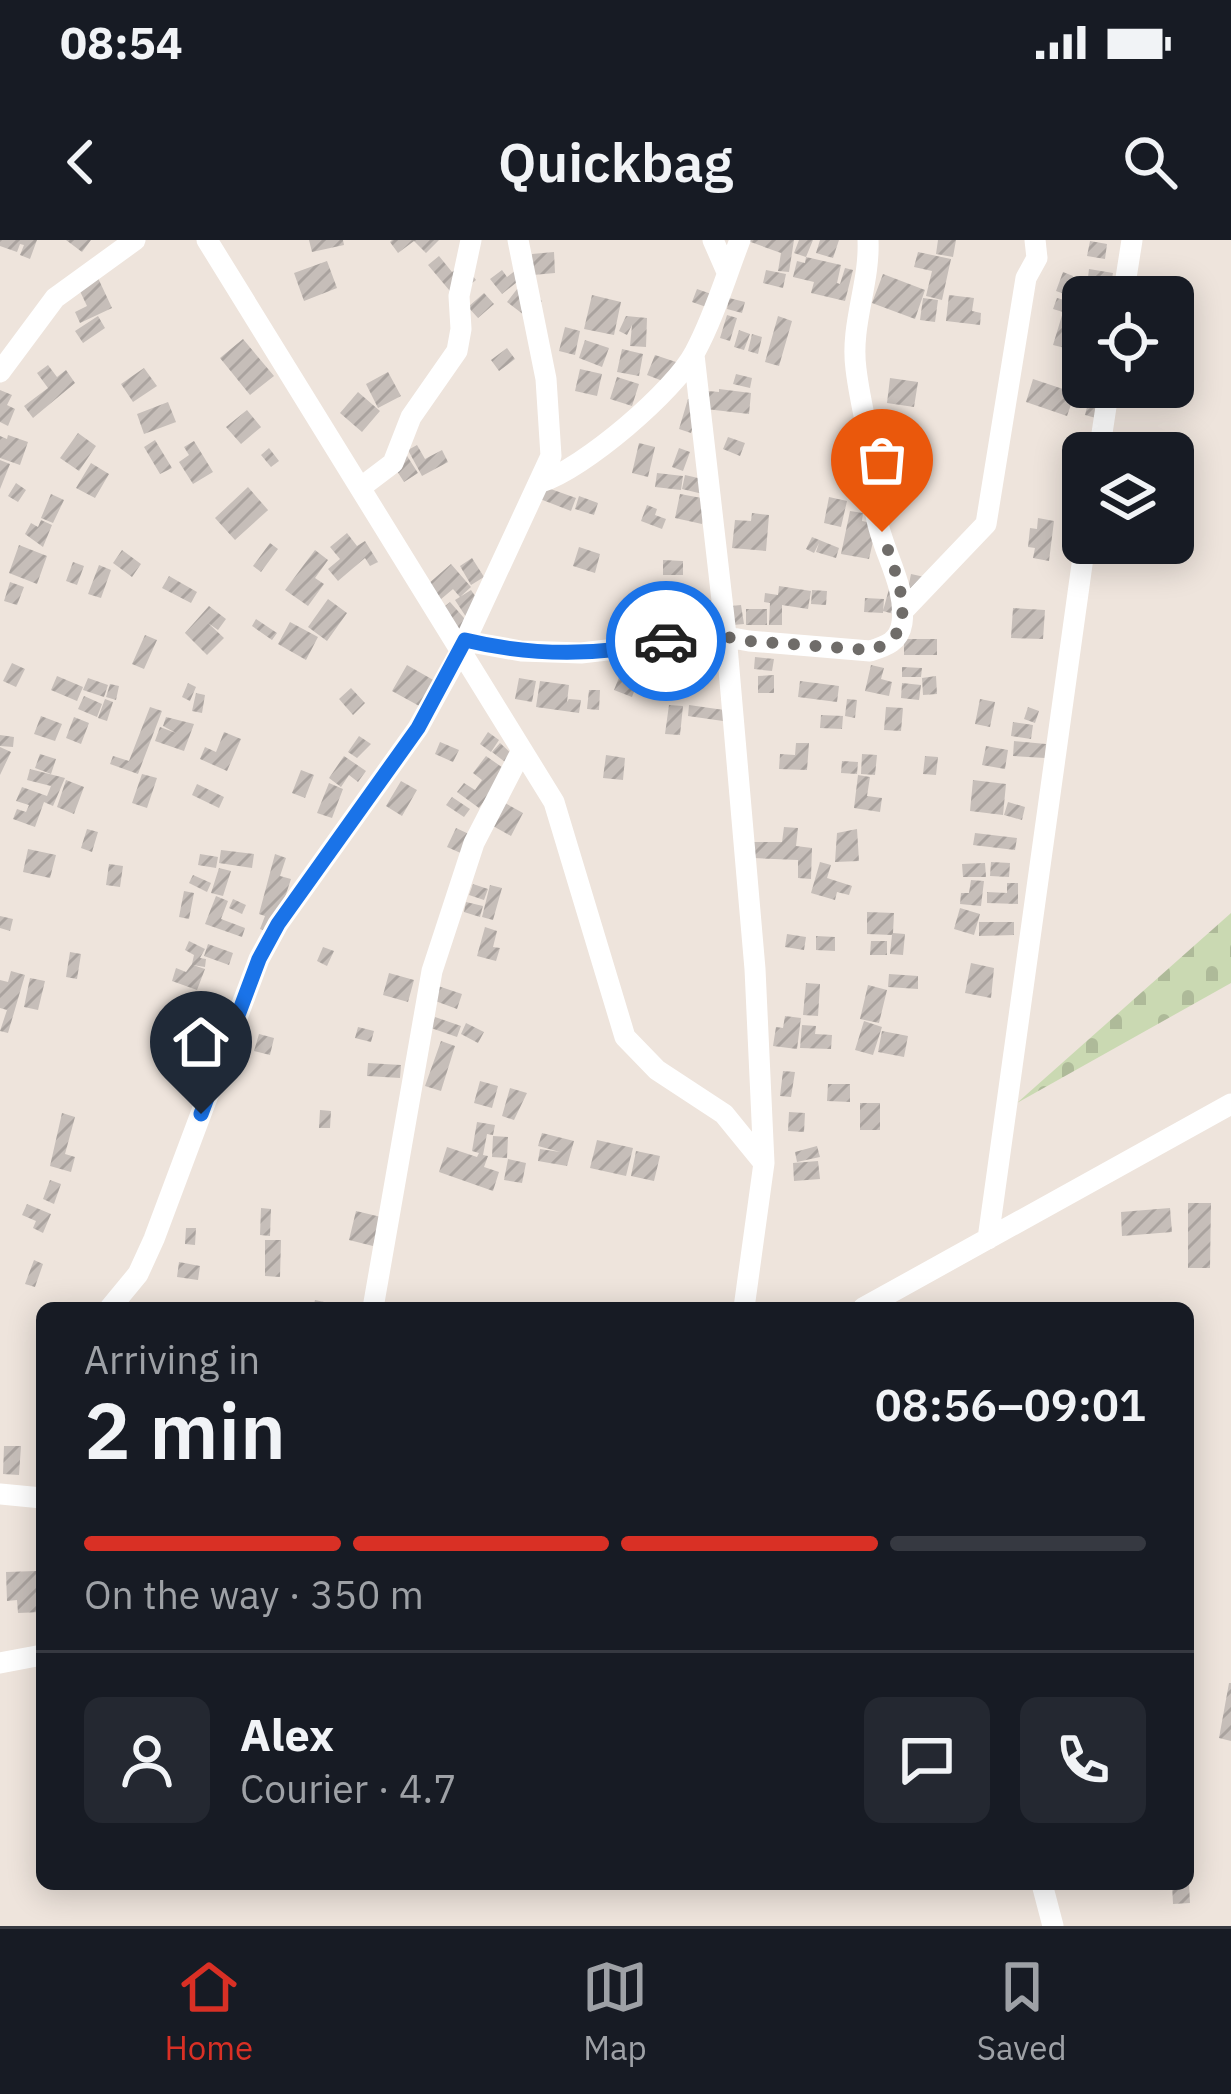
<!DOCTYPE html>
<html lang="en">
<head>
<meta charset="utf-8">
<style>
	:root { --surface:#171b24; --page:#242831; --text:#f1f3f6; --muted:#9ea1a6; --line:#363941; --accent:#d93025 }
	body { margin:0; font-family:"IBM Plex Sans",sans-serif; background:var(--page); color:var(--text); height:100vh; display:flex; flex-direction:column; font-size:45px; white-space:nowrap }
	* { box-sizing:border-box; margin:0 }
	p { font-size:39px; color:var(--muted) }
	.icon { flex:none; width:66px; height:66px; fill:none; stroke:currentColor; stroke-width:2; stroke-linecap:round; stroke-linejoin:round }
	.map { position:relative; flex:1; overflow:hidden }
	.details { position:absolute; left:36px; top:1062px; width:1158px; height:588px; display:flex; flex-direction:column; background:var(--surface); border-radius:18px; box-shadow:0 6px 30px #0003 }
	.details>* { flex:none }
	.buttons { position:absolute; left:1062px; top:36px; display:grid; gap:24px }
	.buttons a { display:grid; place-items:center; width:132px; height:132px; border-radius:18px; background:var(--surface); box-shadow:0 6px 30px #0003; font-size:60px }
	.pin { position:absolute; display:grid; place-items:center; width:102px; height:102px; color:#fff; margin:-123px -51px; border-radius:50% 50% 50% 0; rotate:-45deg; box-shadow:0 0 12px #0007 }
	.pin .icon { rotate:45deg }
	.courier { position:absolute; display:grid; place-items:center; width:120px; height:120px; margin:-60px; border:9px solid #1a73e8; border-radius:50%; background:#fff; color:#222; box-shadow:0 3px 15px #0007 }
	.headline em { font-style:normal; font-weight:600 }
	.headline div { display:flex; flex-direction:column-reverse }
	.headline { display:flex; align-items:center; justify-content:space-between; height:204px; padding:0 48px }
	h1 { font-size:78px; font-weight:600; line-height:90px }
	.bar { display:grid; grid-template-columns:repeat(4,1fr); gap:18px 12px; align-content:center; height:144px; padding:0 48px }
	.bar i { height:15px; border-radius:9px; background:var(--line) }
	.bar .current { background:var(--accent) }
	.bar p { grid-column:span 4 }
	.line { display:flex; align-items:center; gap:30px; padding:0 48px; border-top:3px solid var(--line) }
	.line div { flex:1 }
	.round { display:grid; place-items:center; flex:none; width:126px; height:126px; border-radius:18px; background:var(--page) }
	.status { display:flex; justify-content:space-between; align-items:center; height:84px; padding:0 60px; background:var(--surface); direction:ltr }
	.status svg { height:33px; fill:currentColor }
	header { display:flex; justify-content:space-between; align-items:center; height:156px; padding:0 48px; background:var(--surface); font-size:54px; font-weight:600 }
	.tab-bar { display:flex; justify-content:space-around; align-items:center; height:168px; border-top:3px solid var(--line); background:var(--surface); font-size:33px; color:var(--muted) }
	.tab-bar a { display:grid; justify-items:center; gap:6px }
	.tab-bar .current { color:var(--accent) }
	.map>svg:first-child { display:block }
	.cemetery { fill:url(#cemetery-stones) }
	.building { fill:url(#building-hatch) }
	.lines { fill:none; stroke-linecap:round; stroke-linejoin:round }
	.minor { stroke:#fff; stroke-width:21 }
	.done { stroke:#6f6c69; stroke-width:12; stroke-dasharray:0 21.6 }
	.route { stroke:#1a73e8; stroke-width:15 }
</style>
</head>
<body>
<div class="status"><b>08:54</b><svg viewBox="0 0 49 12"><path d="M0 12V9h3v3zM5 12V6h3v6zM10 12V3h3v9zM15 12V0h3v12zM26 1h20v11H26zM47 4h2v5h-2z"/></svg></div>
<header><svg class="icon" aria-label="back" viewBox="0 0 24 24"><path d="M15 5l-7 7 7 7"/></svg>Quickbag<svg class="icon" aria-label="search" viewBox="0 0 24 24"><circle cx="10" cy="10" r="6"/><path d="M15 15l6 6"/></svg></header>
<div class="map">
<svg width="1231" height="1686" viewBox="0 0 1231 1686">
	<defs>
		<pattern id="cemetery-stones" width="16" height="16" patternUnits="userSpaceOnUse" patternTransform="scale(3)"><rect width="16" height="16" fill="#cad9b2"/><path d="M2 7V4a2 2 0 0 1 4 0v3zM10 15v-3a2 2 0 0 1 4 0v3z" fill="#aeba99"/></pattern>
		<pattern id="building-hatch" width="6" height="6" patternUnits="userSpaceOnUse" patternTransform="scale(3)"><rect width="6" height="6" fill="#c6beb9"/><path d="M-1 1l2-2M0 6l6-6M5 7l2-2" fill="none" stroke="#aaa39f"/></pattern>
	</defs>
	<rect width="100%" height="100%" fill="#eee4dc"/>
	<path class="cemetery" d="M1231,673v70l-214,120z"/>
	<path class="building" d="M0,0h37l-7,19 -10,-4 4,-10 -4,-1 -3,8 -17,-6z
		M66,0h25l-9,12z
		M309,0h34l1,5 -32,7z
		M392,0h47l-13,13 -12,-12 -16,12 -8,-11z
		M745,0h49l-5,32 -11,-1 3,-18z
		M799,0h14l-7,17 -12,-4z
		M820,0h19l-6,18 -17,-5z
		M938,0h18l-3,17 -17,-3z
		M1090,1l17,3 -2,15 -18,-3z
		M554,12l1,21 -22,2 -1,-21z
		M918,12l33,7 -9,41 -16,-4 6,-25 -18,-4z
		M439,16l13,16 11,-9 13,17 -21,17 -27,-32z
		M806,17l35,8 -4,18 3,1 5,-16 8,2 -8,31 -34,-8 3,-11 -21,-5 4,-16 8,2z
		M327,21l10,27 -33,13 -10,-28z
		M1089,29l24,4 -3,16 -23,-3z
		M502,30l5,7 9,-7 6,8 -20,16 -12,-15z
		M766,30l20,4 -3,14 -20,-5z
		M1063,32l10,4 -6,19 -11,-4z
		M883,34l42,16 -10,29 -43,-16z
		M98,38l14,30 -32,15 -5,-11 12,-6 -9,-19z
		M521,44l21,17 -14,17 -21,-16z
		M697,49l20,7 -5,13 -20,-7z
		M484,53l10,11 -16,14 -10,-11z
		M592,55l29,7 -7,33 -30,-6z
		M949,55l25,3 -2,13 9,2 -1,12 -34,-4z
		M729,58l16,4 -3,11 -15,-4z
		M923,58l15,2 -3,22 -15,-2z
		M1057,58l21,6 -13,44 -12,-3 10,-33 -10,-3z
		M727,75l10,3 -7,23 -10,-3z
		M98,76l7,12 -22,15 -8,-12z
		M626,76l21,2 -1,29 -16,-1 2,-21 -5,10 -8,-4z
		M778,76l14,5 -13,45 -14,-4z
		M1078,82h5v33l-11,-2z
		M565,87l15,4 -5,24 -16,-4z
		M739,90l11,4 -6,16 -10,-3z
		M752,94l10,3 -4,17 -10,-3z
		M243,99l31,37 -24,19 -30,-37z
		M585,100l24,8 -7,19 -23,-9z
		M507,108l8,11 -16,12 -8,-11z
		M622,109l21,5 -4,22 -22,-4z
		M655,115l21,7 -8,21 -21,-8z
		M1069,117l14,3 -5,27 -16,-4z
		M48,125l9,12 9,-7 9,13 -42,35 -9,-12 24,-18 -11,-15z
		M144,128l13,18 -24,16 -12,-18z
		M580,129l22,5 -5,22 -22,-5z
		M388,132l13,24 -23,12 -12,-24z
		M736,134l16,4 -2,10 -17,-4z
		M617,137l22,7 -7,22 -22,-7z
		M890,138l28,4 -4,25 -27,-4z
		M1033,139l42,14 -8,23 -41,-14z
		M719,149l32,4 -2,21 -43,-5 2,-18 11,1z
		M0,150l12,5 -5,10 8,4 -7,17 -8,-4z
		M358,152l22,19 -18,21 -22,-19z
		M1090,155l12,3 -6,20 -11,-3z
		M688,159l12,4 -9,30 -12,-4z
		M168,162l8,20 -32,12 -7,-20z
		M247,170l14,17 -20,17 -15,-17z
		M78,193l18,13 -17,25 -19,-13z
		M8,195l20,7 -8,23 -20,-7v-22l7,3z
		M728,197l17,6 -5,13 -17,-7z
		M155,200l17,28 -12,6 -16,-27z
		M194,201l19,31 -20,12 -14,-22 10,-7 -5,-8z
		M639,203l16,4 -7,30 -16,-4z
		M417,205l8,14 17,-9 6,12 -26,14 -14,-26z
		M269,208l10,13 -8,6 -10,-12z
		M402,208l16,25 -14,9 -16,-25z
		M679,208l11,4 -7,19 -11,-4z
		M1076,214l7,2v16l-10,-2z
		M0,220l10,4 -10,25z
		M91,223l18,11 -14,24 -19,-10z
		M657,233l26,3 -2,14 -26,-3z
		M685,235l26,6 -4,14 -25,-6z
		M16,243l10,7 -8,12 -10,-6z
		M248,247l20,23 -33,30 -20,-22z
		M545,247l31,11 -5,13 -31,-12z
		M51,254l13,6 -11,23 -12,-5z
		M680,254l27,5 -5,25 -27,-6z
		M579,256l19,7 -4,12 -19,-6z
		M829,257l18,4 -6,26 -17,-4z
		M647,265l10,4 -2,6 11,4 -4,10 -21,-8z
		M850,271l13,2 -1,8 15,3 -8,35 -28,-5z
		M752,273l17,2 -3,36 -34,-3 3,-28 16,1z
		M1038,278l16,3 -5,40 -16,-3 2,-10 -7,-1 2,-19 7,1z
		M41,280l11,5 -9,22 -18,-13 6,-11 7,4z
		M347,293l10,13 8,-5 13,21 -8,4 -5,-8 -27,23 -10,-12 12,-10 -10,-12z
		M812,297l27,11 -3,10 -20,-6 3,-9 -5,10 -8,-4z
		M270,303l8,6 -17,23 -8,-6z
		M19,305l28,11 -10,28 -28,-11z
		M579,307l21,7 -5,19 -22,-7z
		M122,310l19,14 -9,13 -19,-14z
		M315,310l13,10 -13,18 9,6 -16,22 -23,-16z
		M472,318l12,19 -13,8 -11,-19z
		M663,320l20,1v14h-20z
		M73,322l11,4 -7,19 -11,-4z
		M451,324l20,23 -11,10 -7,-8 -13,11 -13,-15z
		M99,325l12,5 -10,28 -13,-4z
		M911,334l27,6 -4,13 -11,-2 -22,25 -18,-5 6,-22 18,5z
		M169,336l28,16 -6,11 -29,-15z
		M10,342l14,5 -7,18 -13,-4z
		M779,346l32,5 -3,18 -26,-4v20h-13l1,-22 -6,-1 1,-9 13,2z
		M471,350l13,19 -16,11 -13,-20z
		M812,350l15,1 -1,14 -15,-1z
		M865,358l19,1 -1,14 -19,-1z
		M328,359l19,14 -20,28 -19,-14z
		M686,360h25v10l-25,-1z
		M450,362l28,32 -12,9 -27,-32z
		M741,365l3,19 -11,1 -2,-19z
		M209,366l17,13 -8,11 -10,-7 16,15 -17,17 -22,-22z
		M1013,368l32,2 -2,29 -32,-1z
		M746,369h21v16h-21z
		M256,379l21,14 -5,7 -20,-14z
		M290,382l28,15 -12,23 -28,-16z
		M145,395l12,5 -13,29 -12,-5z
		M904,399h33v16h-33z
		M755,417l19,2 -2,12 -18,-2z
		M12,423l13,6 -9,18 -13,-6z
		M407,425l28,16 -14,26 -29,-16z
		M871,425l13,3 -3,11 11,3 -3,14 -24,-5z
		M902,427l20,1 -1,9h-19z
		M622,430l18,6 -8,21 -18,-7z
		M774,435v18h-16v-17z
		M57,436l26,11 -6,14 -26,-11z
		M936,436l1,18 -14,1 -1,-17z
		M88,438l20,7 -4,12 -21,-7z
		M519,438l17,3 -4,21 -17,-3z
		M540,441l29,4 -2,17 2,-3 12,1 -2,13 -43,-6z
		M800,441l39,5 -2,16 -39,-5z
		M188,443l8,4 -6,14 -8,-4z
		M902,443l19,2 -2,15 -18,-2z
		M110,444l9,2 -3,14 -10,-3z
		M351,448l14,15 -12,12 -14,-16z
		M589,450h11l-1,20 -12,-1z
		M196,453l9,2 -3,18 -10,-2z
		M84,456l18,8 -5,13 -19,-8z
		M105,459l8,3 -6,19 -9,-3z
		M847,459l10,1 -2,18 -10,-2z
		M980,459l15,3 -5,25 -15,-3z
		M669,465l14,1 -3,29 -15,-1z
		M689,465l35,5 -1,11 -35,-5z
		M150,467l12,4 -24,63 -28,-10 3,-8 16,5z
		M886,467l17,1 -2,23 -17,-1z
		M1028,467l11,4 -4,12 -11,-4z
		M821,475l22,1 -1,13 -22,-1z
		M41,476l21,8 -7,17 -21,-7z
		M74,477l15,6 -8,21 -15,-6z
		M166,477l28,7 -10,27 -29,-10 5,-14 16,6 -13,-7z
		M1013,482l20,3 -2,14 -20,-3z
		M224,492l17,7 -14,32 -27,-12 5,-12 11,5z
		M488,492l11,8 -8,12 -11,-8z
		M0,495l14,2 -1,10 -13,-1z
		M359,496l12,8 -14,14 -9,-6z
		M1014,501l32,3 -1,14 -32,-2z
		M440,502l19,8 -6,12 -18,-8z
		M500,503l12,11 -7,8 -13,-10z
		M796,503h13l-2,27 -28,-1 1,-15 15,1z
		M986,506l22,4 -3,19 -23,-4z
		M0,507l11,5 -11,23z
		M40,514l16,5 -5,15 -16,-6z
		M862,514l15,1 -2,20 -14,-1z
		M606,515l19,3 -2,22 -20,-2z
		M344,516l22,15 -8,11 -9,-7 -8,12 -12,-9z
		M486,516l20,14 -27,38 -22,-16 7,-9 11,7 7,-10 -9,-7z
		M925,516l13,1 -2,18 -13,-1z
		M842,521l16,1 -1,12 -16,-1z
		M30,529l35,9 -12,28 -9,-4 -9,25 -22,-8 4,-10 9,3 3,-7 -13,-4 6,-14 25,9 4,-10 -24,-6z
		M301,530l13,5 -9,23 -13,-5z
		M142,534l15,4 -10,30 -15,-5z
		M858,535l12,2 -3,19 15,2 -2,14 -26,-4z
		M66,540l18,7 -10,27 -17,-7z
		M973,540l33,4 -3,31 -33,-4z
		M401,541l16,9 -15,26 -16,-10z
		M329,543l14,6 -11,29 -15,-5z
		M197,544l27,13 -5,11 -27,-13z
		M452,557l18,12 -6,8 -18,-12z
		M1008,562l17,5 -3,13 -18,-5z
		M505,563l18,10 -12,23 -18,-10z
		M784,587l14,1 -2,18 16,2 -1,31 -13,-1v-18l-45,-2v-16h29z
		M456,588l15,7 -8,19 -16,-7z
		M87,589l11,3 -6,20 -11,-4z
		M857,589l2,32 -24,1 2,-29z
		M975,593l42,5 -2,12 -42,-5z
		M28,609l28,6 -6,23 -27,-6z
		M221,610l33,4 -2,14 -33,-5z
		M200,614l18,3 -2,11 -18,-3z
		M275,614l11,4 -6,18 11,3 -18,55 -13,-5 5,-13 -6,-2z
		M820,622l11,3 -4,13 25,8 -3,9 -12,-3 -2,8 -24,-7z
		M991,622l19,1 -1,14 -19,-1z
		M985,623l1,14h-23l-1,-13z
		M109,624l14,2 -3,21 -14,-2z
		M219,628l12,3 -8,25 -12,-3z
		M193,635l18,8 -4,9 -18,-9z
		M971,640l13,1 -3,25 -21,-2 1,-11h8z
		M1007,643h11v21l-31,-1v-11l20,1z
		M473,644l15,5 -4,11 -15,-5z
		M490,645l12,3 -9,32 -11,-3z
		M184,651l10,2 -5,26 -10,-2z
		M216,656l12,5 -7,18 24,9 -3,9 -37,-13z
		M233,659l13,6 -4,9 -13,-6z
		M466,662l17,4 -3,11 -16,-5z
		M960,668l20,6 -6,21 -20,-6z
		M867,672l27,1 -1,20 12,1 -2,21 -13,-1 2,-19 -25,-1z
		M0,676l13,3 -3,12 -10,-3z
		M979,682h35v13l-35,1z
		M485,687l12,4 -4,16 7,1 -4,13 -19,-5z
		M787,694l19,3 -2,13 -19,-3z
		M816,696l19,1v14l-19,-1z
		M189,701l16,8 -5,9 6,1 -1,8 -12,-2 12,4 -8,21 -25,-9 4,-13 10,4 6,-8 2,-9 -9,-5z
		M871,701h16v14h-17z
		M208,704l25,9 -4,12 -25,-9z
		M323,707l11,4 -7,15 -10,-5z
		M70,712l11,2 -4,25 -11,-2z
		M971,723l23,5 -3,30 -26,-5z
		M11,731l14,4 -17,58 -8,-2 7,-21 -7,-2v-28l8,2z
		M389,733l25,7 -6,22 -25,-7z
		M889,734l29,2v13l-30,-2z
		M30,738l15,3 -7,29 -14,-3z
		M806,743l14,1 -2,32 -15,-1z
		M435,745l27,9 -5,15 -27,-10z
		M868,745l19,5 -8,33 -19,-4z
		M785,776l16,2 -4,31 -24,-3 3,-19 7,1z
		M435,777l26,9 -4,11 -26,-9z
		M864,781l18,6 -9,28 -18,-5z
		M466,783l18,9 -6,11 -17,-9z
		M802,785l14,1 -1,8 17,1 -1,14 -31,-1z
		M358,787l16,4 -3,11 -16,-4z
		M882,791l26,5 -4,21 -26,-5z
		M259,794l15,4 -4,17 -16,-4z
		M441,801l14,5 -14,45 -16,-5z
		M368,823l33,2 -1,13 -33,-2z
		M783,831l12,1 -4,25 -11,-1z
		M480,841l18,5 -6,22 -18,-5z
		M828,844h22v18l-23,-1z
		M510,848l17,5 -13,27 -12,-4z
		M860,863h20v27h-20z
		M320,870l11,1 -1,17h-11z
		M789,872l16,1 -1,19 -16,-1z
		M62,873l13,4 -10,37 10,3 -4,15 -21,-6z
		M477,882l18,3 -2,10 -6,-1 -4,21 5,1 -4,11 15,5 -6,19 -54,-19 8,-25 30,10 2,-4 -7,-2z
		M542,893l32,8 -7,25 -29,-5 2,-12 20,3 -22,-6z
		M493,896l15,1 -1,21 -15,-1z
		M597,900l36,8 -7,28 -36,-8z
		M817,906l3,11 -23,5 -2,-10z
		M636,911l24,5 -6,25 -23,-5z
		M508,919l18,4 -4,20 -18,-3z
		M818,921l2,18 -26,2 -1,-18z
		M50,940l11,4 -7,20 -11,-5z
		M1188,963h23l-1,65h-22z
		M27,964l24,10 -8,19 -10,-5 3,-7 -14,-6z
		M261,968l10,1 -1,27 -10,-1z
		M1170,968l2,24 -50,4 -1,-24z
		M356,971l25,6 -8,29 -24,-6z
		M186,988h10l-1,17 -10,-1z
		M265,1000h16l-1,37 -15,-1z
		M34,1020l9,4 -8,23 -10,-3z
		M179,1022l21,4 -2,14 -21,-3z
		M315,1060l27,6v2h-29z
		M4,1206h17l-2,29 -16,-1z
		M36,1331l6,41 -24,1 -1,-13 -10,1 -1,-29z
		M1229,1443h2v58l-12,-3z
		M1172,1644h17l1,19 -17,1z"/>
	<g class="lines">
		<path class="minor" d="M207,0l347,562 71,235 32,33 67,44 40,49
			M713,0l14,32
			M1123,57l9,-57
			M694,115l32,280 29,334 9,194 -20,145
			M0,132l55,-74 80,-58
			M1099,213l10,-66
			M541,242c42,-13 134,-91 154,-130 19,-35 31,-76 45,-112
			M360,248l33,-25 18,-46 46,-66 4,-22 -2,-33 12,-56
			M902,372l84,-88 40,-246 11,-20 -2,-18
			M465,401l56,10 60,2 69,-8 55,-12 44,8 121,10c16,-5 29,-9 32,-28 5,-38 -20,-71 -26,-108 -2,-15 1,-31 -1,-46 -6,-34 -15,-66 -19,-100 -6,-44 14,-85 12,-129
			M988,999l97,-696
			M110,1068l28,-34 16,-35 105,-280 19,-35 140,-196 43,-78 90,-194 -5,-77 -28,-139
			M373,1068l59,-337 42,-128 48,-93
			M863,1068l368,-204
			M0,1254l42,4
			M0,1423l42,-8
			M1042,1644l11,42"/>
	</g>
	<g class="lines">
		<path class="done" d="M666,401l39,-8 44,8 121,9c57,-14 24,-78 12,-118"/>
		<path class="route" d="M201,874l58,-155 19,-35 140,-196 47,-88c66,16 135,16 201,1"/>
	</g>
</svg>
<div class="buttons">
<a><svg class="icon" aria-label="locate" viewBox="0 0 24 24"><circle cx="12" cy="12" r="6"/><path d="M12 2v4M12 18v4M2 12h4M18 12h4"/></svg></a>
<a><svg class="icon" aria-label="layers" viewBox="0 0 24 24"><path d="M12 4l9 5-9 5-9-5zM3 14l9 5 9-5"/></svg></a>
</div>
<div class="pin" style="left:882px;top:292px;background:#ea580c"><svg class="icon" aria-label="bag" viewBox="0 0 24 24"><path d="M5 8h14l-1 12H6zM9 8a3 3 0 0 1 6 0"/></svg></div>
<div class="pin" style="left:201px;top:874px;background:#1f2937"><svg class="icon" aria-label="home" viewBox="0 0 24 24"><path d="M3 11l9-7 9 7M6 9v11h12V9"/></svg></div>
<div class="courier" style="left:666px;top:401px"><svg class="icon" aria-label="car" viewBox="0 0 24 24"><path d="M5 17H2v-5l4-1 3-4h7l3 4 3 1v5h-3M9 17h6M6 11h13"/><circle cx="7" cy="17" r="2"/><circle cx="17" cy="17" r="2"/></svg></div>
<section class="details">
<div class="headline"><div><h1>2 min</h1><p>Arriving in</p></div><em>08:56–09:01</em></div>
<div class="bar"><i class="current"></i><i class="current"></i><i class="current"></i><i></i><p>On the way · 350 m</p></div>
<div class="line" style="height:216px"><a class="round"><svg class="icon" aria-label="person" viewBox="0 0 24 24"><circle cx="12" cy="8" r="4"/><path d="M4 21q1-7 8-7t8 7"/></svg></a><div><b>Alex</b><p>Courier · 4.7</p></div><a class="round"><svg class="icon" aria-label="chat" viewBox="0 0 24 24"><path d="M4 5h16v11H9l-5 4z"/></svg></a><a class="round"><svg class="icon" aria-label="phone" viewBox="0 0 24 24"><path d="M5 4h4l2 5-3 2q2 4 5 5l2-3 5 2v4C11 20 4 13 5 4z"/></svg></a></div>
</section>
</div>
<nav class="tab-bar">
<a class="current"><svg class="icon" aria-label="home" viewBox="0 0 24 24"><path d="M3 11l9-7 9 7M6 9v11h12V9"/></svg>Home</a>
<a><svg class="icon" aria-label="map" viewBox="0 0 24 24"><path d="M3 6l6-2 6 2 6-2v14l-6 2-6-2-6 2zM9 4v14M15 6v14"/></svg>Map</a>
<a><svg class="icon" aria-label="saved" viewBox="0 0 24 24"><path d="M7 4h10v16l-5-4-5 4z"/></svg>Saved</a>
</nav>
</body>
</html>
